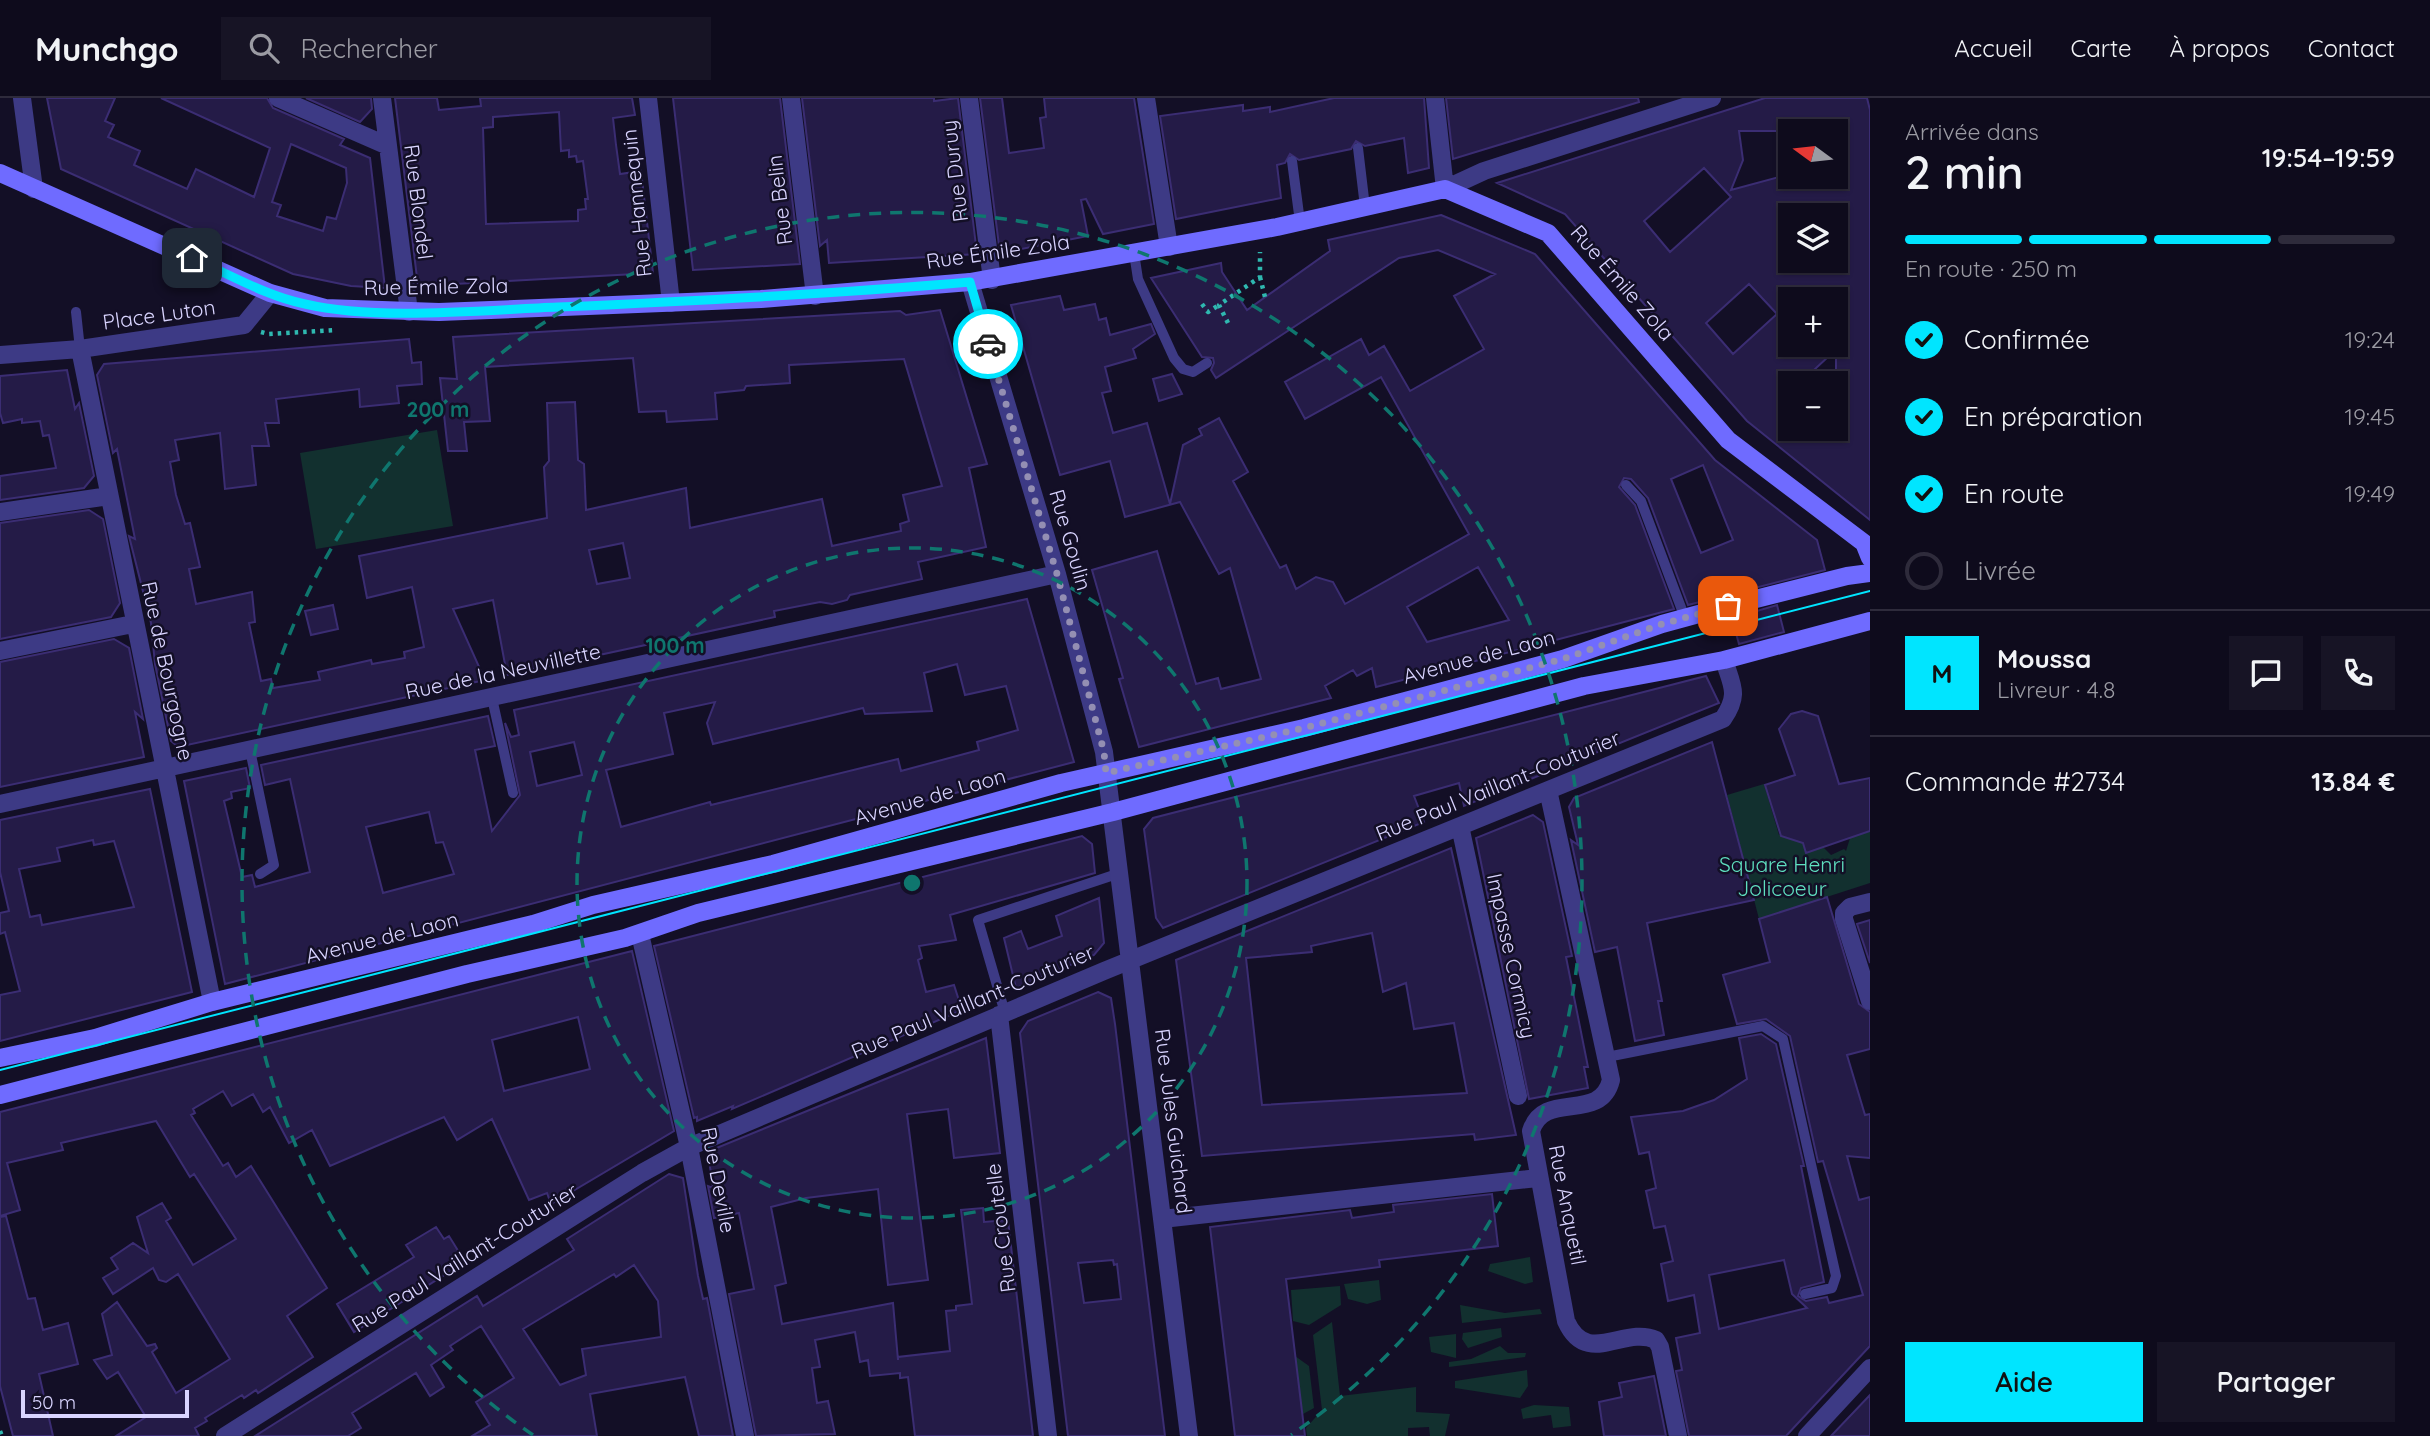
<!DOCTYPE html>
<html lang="fr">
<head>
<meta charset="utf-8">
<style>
	:root { --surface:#0e0b1c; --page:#171425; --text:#f1f3f6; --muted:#9b9ba3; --line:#2e2b3b; --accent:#00e5ff }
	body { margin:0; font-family:Quicksand,sans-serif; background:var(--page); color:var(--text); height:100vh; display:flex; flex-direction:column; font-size:26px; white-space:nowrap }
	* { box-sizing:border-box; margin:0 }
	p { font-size:23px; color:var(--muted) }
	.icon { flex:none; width:38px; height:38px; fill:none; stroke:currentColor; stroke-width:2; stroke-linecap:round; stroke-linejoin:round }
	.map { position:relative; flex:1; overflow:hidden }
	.drawer { display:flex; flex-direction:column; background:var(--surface); width:560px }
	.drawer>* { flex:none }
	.needle { width:46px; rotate:285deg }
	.tools { position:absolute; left:1778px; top:21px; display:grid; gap:14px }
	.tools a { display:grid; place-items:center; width:70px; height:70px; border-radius:0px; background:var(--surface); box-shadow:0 2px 5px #0004,0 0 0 2px var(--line); font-size:35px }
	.scale { position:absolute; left:21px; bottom:18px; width:168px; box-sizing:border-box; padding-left:7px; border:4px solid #d9d4ff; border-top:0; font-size:19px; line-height:24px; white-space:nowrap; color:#d9d4ff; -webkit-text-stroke:5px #130f26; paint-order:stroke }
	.pin { position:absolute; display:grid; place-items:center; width:60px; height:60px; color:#fff; margin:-30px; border-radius:14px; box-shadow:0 4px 10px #0006 }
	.courier { position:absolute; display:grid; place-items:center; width:70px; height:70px; margin:-35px; border:5px solid #00e5ff; border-radius:50%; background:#fff; color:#222; box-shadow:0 2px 9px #0007 }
	.head em { font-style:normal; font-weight:600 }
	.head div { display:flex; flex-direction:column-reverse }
	.head { display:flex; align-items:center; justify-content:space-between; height:119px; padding:0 35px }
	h1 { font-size:46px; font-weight:600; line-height:52px }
	.bar { display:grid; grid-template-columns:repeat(4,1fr); gap:10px 7px; align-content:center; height:84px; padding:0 35px }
	.bar i { height:9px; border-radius:5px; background:var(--line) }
	.bar .selected { background:var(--accent) }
	.bar p { grid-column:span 4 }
	.line { display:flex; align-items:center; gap:18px; padding:0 35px; border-top:2px solid var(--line) }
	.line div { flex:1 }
	.round { display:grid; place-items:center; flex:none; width:74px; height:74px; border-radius:0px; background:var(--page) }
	ol { padding:0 35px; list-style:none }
	li { display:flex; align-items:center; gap:21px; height:77px }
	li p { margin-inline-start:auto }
	li .icon { padding:7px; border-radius:50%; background:var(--accent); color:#111; stroke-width:4 }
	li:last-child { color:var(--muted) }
	li i { width:38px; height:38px; border:4px solid var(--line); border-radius:50% }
	.button { display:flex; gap:14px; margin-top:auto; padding:14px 35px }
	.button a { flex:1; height:80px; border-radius:0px; background:var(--accent); color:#111; font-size:28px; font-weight:600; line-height:80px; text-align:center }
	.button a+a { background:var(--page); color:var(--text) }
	header { display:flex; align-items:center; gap:42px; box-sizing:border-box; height:98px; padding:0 35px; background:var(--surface); border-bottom:2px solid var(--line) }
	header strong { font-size:33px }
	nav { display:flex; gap:38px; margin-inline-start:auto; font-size:24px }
	.search { width:490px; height:63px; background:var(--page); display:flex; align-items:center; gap:18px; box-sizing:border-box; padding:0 24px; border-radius:0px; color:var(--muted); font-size:26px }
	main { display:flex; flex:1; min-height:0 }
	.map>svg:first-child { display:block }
	.green { fill:#12302f }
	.building { fill:#241b47; stroke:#3b2d73; stroke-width:2; fill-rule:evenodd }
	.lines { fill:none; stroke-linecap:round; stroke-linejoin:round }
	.path { stroke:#2fb8b0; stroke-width:4.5; stroke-dasharray:3.5 5; stroke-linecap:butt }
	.lane { stroke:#3d3a85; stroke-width:10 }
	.street { stroke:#3d3a85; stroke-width:18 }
	.secondary { stroke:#6f6bff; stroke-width:18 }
	.tram { stroke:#00e5ff; stroke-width:2 }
	.done { stroke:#948fb3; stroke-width:7; stroke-dasharray:0 12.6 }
	.route { stroke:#00e5ff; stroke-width:9 }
	.ring { fill:none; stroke:#0f766e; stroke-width:3.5; stroke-dasharray:12 9 }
	.labels { text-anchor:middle; stroke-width:5; stroke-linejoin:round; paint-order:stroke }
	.street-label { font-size:21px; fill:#d9d4ff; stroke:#130f26 }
	.park-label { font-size:21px; fill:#5fe0c0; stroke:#130f26 }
	.centre { fill:#0f766e; stroke:#130f26; stroke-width:3.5 }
	.ring-label { font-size:21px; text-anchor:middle; font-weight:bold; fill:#0f766e; stroke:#130f26; stroke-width:5; stroke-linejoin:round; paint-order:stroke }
</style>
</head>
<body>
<header>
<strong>Munchgo</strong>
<div class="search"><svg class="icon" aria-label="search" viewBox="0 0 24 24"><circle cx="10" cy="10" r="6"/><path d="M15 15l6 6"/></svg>Rechercher</div>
<nav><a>Accueil</a><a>Carte</a><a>À propos</a><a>Contact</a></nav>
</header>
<main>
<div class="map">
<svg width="1870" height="1338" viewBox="0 0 1870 1338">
	<rect width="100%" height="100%" fill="#130f26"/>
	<path class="green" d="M437,332l16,96 -137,23 -16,-96z
		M1764,686l15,51 19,-8 8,26 17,-6 8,8 13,-6 2,2 4,-13 20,-7v52l-111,36 -32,-124z
		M1530,1159l3,25 -8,2 -37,-13 2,-7z
		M1379,1182l2,20 -14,4 -19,-5 -4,-15z
		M1340,1188l1,19 -32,20 -16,-4 -2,-31z
		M1460,1207l45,8 35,-4 2,5 -80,9z
		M1332,1224l8,74 76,-9v25l34,2 -5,22h-15l-1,-9 -21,1v8h-101l-1,-8 16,-18 -9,-75z
		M1501,1230l1,9 -34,11 -6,-9 1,-6z
		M1456,1236v24l-25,-6 -2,-15z
		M1500,1248l8,7h18l-1,4 -76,10v-5l22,-3z
		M1295,1258l14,10 5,42 -11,6z
		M1527,1272l1,16 -8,12 -65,-10v-7z
		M1534,1307l35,2 2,19 -18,2 -2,-13 -28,4 -2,-10z"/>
	<path class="building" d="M47,0h68l-10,23 9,4 -6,12 32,14 -6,14 53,24 9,-20 58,28 16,-49 -109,-50h106l6,10 71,31 -4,6 30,13 15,130 -34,-2 -58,-12 -232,-105zM291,46l55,24 1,15 -11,36 -9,-2 -4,14 -46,-15 4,-11 -9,-3z
		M306,0h65l1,11 -12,13z
		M395,0h42l2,12 42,-4 -1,-8h152l3,17 -22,3 3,27 4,29 21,-3 12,102 -235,13zM559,14l2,39 8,-1v7l7,-1 1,6 6,-1 5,38h-3l1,10 -8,1v11l-92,3 -3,-96 10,-1v-10z
		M673,0h107l20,166 -107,6z
		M802,0h132v3l24,-3 19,156 -148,9 -2,-23 -7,6z
		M980,0h22l7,55 35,-5 -4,-30 6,-1 -2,-19h90l20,126 -51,10 -17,-35 -5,1 7,36 -88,17z
		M1334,0h90l5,70 -21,5 -4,-35 -39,8 -9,-5 -5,8 -52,11 -9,-6 -5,9 -8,2 4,33 -105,21 -16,-103 83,-11v6l27,-4v5z
		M1446,0h192l1,4 -186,57z
		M1765,0h102l3,12v410l-123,-99 -182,-207 -68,-31zM1739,33h97v46l-38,8 -3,-8h-5v-3l-59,16 12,-30zM1704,70l27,29 -61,55 -26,-31zM1790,117h46v46h-46zM1749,186l28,30 -44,40 -27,-31zM1790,201h46v130h-46v-17l-9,-7 9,-11v-11h10l29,-27 -12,-11h-27z
		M1441,117l94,39 180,206 102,80 8,30 -137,35 -40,-107 -17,-19 -7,-1 -5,9 16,18 39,104 -298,78 -4,-19 -15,8 -4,-6 -28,16 6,12 -192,49 -20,-68 4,-1 -31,-108 65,-19 39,133 22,-6 3,11 40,-10 -31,-111 -11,6 -39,-72 -55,15 -15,-56 -50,14 -49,-170 49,-9 4,14 31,-6 4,16 7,-2 4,17 41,-11 4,10 -22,15 3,9 -31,9 6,24 -9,2 11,40 34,-10 23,81 13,-59 19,-10 -3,-6 20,-11 29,54 -15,9 47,87 6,-3 10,24 20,-12 17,5 12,22 124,-70 -88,-157 -76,42 -20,-37 76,-43 8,16 15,-9 26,45 74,-42 -30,-53 41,-22 -57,-24 -39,8 -183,120 -5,-8 3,-7 -1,-5 -11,-1 -51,-79 70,-15 1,9 25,38 83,-59 -2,-11zM1703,367l30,75 -32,13 -30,-74zM1478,469l31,53 -82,22 -20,-35z
		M940,212l47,154 -18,4 17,79 -68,15 4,17 -72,16 -3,5 -15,4 -12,-2 -46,9 1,6 -268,58 -14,-75 -40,9 32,71 -307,67 -7,-6 -16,-77 -4,-41 -22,-87 6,3 -18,-90 -4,4 -16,-78 7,-11 305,-25 3,24 9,-1 1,22 -25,2 2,17 -39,4 -1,-18 -83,10 3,24h-14l4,23h-17l4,39 -31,4 -5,-56 -45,7 4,20 -9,2 6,33 9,29 5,-1 10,44 -11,2 7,35 56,-12 3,30 -6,1 12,58 10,-2 2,9 47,-8 -2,-8 53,-12 1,4 33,-6 -1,-6 20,-5 -12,-60 -45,11 -8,-42 188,-38 -3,-51 5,-6 -2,-58 28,-1 3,58 6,4 2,46 100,-22 4,40 132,-29 10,47 69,-15 -1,-7 9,-3 -6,-26 39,-9 -38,-127 -115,6 1,18 -44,3 -2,4 -29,3 2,26 -50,3 -1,-11 -27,1 -6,-54 -148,9 5,54 -26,1 3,29h-19l-8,-73 17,1 -4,-42 447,-26 6,4zM623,445l7,35 -33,6 -8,-34z
		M67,272l8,39 4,-6 15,73 -10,12 -84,12v-24l56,-8 -7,-33 -6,1 -3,-15 -18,2v-4l-19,4 -3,-10v-37z
		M1172,276l10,20 -23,7 -6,-22z
		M89,412l14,9 17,84 -9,14 -111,22v-116z
		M1027,501l47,163 -849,222 -41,-203 62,-13 4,20 -19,4 1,6 -8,3 18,76 10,-2 3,12 55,-15 -20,-93 -25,6 -4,-20 227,-49 7,30 -20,4 17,81 28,-36 -15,-72 6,14 8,-2 -5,-25zM957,566l8,31 41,-9 12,44 -41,12 2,8 -78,21 -3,-12 -187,46 -1,-3 -89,25 -15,-57 67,-16 -9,-41 51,-11 -8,21 6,21 150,-36 2,6 67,-3 -8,-38zM574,644l8,33 -45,11 -7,-34zM429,714l7,31 7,-1 11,32 -71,19 -17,-66z
		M333,507l5,24 -27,6 -6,-24z
		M1777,507l7,27 -45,12 -7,-25 -12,3z
		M114,541l15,9 14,71 -8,-7 9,45 -144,30v-125z
		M1706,578l13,27 -255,103 -5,-23 -45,13 10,26 -261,106 -7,-10 -12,-89 9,-11z
		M1802,613l16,5 21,68 31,-6v53l-64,22 -3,-10 -22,-7 -16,-51 30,-10 -16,-46 12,-15z
		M1712,644l42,158 -107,23 15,78h-4l6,34 -29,6 -18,-94 -22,5 -24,-112 7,5 -9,-38 5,-9z
		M150,691l42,203 -192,49v-46l20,-4 -15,-59 -5,2v-21l9,-2 -9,-39v-52zM93,742l1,5 20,-4 20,66 -92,18 -2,-10 -10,2 -11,-48 41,-8 -3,-13z
		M1533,717l10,7 29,134 -6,1 22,110h-4l4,21 -59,11 -53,-261z
		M1082,738l10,8 3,29 -145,42 6,25 -37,6 3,12 -4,2 8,32 28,-7 8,25 -230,99 1,-3 -36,15v-4l-3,1 -40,-172z
		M1451,750l65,287 -41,5 -1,-6 -272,22 -26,-196zM1372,835l11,59 23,-9 8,46 40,-6 13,70 -205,12 -16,-147 66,-6 -1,-6z
		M1827,799l32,107 11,8v37l-23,6 18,60 5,-1v44l-23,-2 12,44 11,-3v149l-84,90h-97l-13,-65 6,-1 -6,-32 24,-5 -6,-38 -26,6 -7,-37 12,-3 -8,-35 -11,2 -8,-37 10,-3 -7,-36 -10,2 -8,-37 52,-6 31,-11 33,-21 -8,-41 22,-4 15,10 28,122h-3l23,116 -23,6 -3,8 8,5 21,-4 2,6 34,-8 -40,-134 -5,1 -28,-126 -24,-17 -29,5 -14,-49 47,-13 -11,-43zM1784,1162l8,34 15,14 -88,21 -10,-54z
		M1099,800l5,45 -10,12 -78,33 -12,-50 17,-7 7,18 34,-13 -6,-20z
		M1870,822v43l-13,-39z
		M632,853l42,180 -123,73 -4,-11 -18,7 -37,-81 -35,21 -13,-23 -114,49 -18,-36 -23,13 -19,-36 -7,5 -10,-18 -21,12 -9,-15 -30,18 2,4 -4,2 32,51 5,-3 8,14 15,-11 76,122 -40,28 26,41 -55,36 -2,-3 -12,8 -2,-3 -37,23 2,3 -12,7 4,8h-83l30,-19 -28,-45 -11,7 -13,-19 18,-5 -10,-41 15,-12 30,44 8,-2 2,4 -5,4 24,41 54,-34 -52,-85 -12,8 -7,-2 -6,-12 -40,26 -10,-16 15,-9 -7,-11 22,-15 15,10 -11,-36 25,-14 9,15 -5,3 27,44 43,-26 -42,-65 -4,3 -34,-56 -95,22 2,7 -56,13 13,47 -20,6v-104zM578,919l12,52 -86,22 -12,-51z
		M1098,894l13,6 4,26 50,412h-97l-48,-403 8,-12zM1113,1162l1,5 3,-1 4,35 -37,4 -6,-40z
		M986,940l14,115 -46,5 -6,-49 -41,5 21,166 -40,5 -10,-96 -72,9 -35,9 15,76 -11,3 7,38 111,-21 5,57v-3l52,-6 -4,-40 10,-1v-4l16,-2 -11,-94 22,-2 1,14 24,-2 25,216h-118l-7,-59 -8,1v-5l-30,3 -2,-16 -8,2 -5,-30 -40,8 5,27 -8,1 5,35 11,-2 7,33 -79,2 -27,-142 25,-5 -15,-76 -25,5 -6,-32 5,2 -4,-28 5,-11z
		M669,1076l14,4 15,98 5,23 4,-1 26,138h-34l-14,-59 -95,17 7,42h-125l18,-11 -14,-23 38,-24 -33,-52 -31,20 3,4 -22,15 13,22 -14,9 -14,-23 -64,40 9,15 -13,8h-93l222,-140 6,10 91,-56 -7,-11zM634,1167l24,36 3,36 -79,12 4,26 -26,10 -37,-56 91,-55 2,3z
		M1492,1096l6,52 -119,14 1,7 -94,12 19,157h-70l-25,-209 140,-17 2,8 42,-6 -1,-7z
		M6,1118l22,83 7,-1 8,32 25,-7 10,41 -39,10 14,62h-40l-13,-50v-169z
		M436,1129l8,12 5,-3 16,26 -111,70 -17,-28 77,-47 -8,-12z
		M1654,1278l12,60h-62l-5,-34 23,-5 -3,-14z
		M1870,1297v41h-39z"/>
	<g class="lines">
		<path class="path" d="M1260,179l5,20
			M1202,206l6,8 11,-7
			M1228,225l-9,-18 41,-28v-25
			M261,234l7,2 68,-4
			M0,1333l2,5"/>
		<path class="lane" d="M1358,50l7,59
			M1292,63l8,61
			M1134,155l4,26 36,79 9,11 10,3 14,-9
			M76,214l4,37
			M1626,387l15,16 44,117
			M492,600l21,95
			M250,652l24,115 -14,9
			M1005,915l-27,-93 142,-47
			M1607,959l156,-31 20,13 53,237 -4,12 -27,6"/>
		<path class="street" d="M22,0l12,91
			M278,0l110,48
			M382,0l27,214
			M648,0l23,205
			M791,0l24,198
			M969,0l23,182
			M1146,0l23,149
			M1435,0l10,91 39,-18 228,-73
			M970,184l87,292 47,178 85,684
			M80,251l132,653
			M0,257l80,-6 164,-24 26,-32
			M0,414l109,-16
			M0,553l133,-27
			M1548,692l63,290c-11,44 -67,9 -80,51l35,190c21,47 58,4 90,19l4,7 18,89
			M0,706l1057,-230
			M1460,728l58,270
			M1870,804l-20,5 -6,6v6l26,82
			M640,836l49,213 56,289
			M999,917l49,421
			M1162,1121l376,-41
			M225,1338l417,-263 47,-26 415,-176 619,-252c17,-25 9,-33 1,-59
			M1807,1338l63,-68"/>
		<path class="secondary" d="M0,75l270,120 55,15 114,4 322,-13 209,-17 307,-55 168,-38 103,44 180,207 136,103 6,15
			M0,960l95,-20 117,-36 321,-78 60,-19 180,-41 288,-81 243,-55 259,-69 99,-35 66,-18 119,-30 23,-3
			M0,997l467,-121 158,-36 73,-25 415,-101 471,-126 140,-26 146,-39"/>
		<path class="tram" d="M0,972l1870,-479"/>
	</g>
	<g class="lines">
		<path class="done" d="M988,246l69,230 47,178 2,21 198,-45 259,-69 99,-35 66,-18"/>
		<path class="route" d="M192,160c37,16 74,38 113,46 73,17 177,6 253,3 138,-6 275,-13 412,-25l18,62"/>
	</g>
	<g class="ring">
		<circle cx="912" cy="785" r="335"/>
		<path d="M533 1337A670 670 0 1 1 1291 1337"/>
	</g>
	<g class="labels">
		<g class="street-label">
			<text transform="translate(955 73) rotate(-97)" y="7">Rue Duruy</text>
			<text transform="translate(780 102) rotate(-97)" y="7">Rue Belin</text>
			<text transform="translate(418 104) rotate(83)" y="7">Rue Blondel</text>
			<text transform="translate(637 105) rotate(-96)" y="7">Rue Hannequin</text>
			<text transform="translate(998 154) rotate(-8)" y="7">Rue Émile Zola</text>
			<text transform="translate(1622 185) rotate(49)" y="7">Rue Émile Zola</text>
			<text transform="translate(436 189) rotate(-1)" y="7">Rue Émile Zola</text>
			<text transform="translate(159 217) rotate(-8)" y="7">Place Luton</text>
			<text transform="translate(1070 442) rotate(74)" y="7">Rue Goulin</text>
			<text transform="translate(1479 559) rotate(-15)" y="7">Avenue de Laon</text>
			<text transform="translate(167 573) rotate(78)" y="7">Rue de Bourgogne</text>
			<text transform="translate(503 574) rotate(-12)" y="7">Rue de la Neuvillette</text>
			<text transform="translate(1498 688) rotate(-22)" y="7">Rue Paul Vaillant-Couturier</text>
			<text transform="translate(930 699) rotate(-16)" y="7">Avenue de Laon</text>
			<text transform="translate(382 840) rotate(-14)" y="7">Avenue de Laon</text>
			<text transform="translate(1511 858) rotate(78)" y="7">Impasse Cormicy</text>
			<text transform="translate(973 904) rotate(-23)" y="7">Rue Paul Vaillant-Couturier</text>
			<text transform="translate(1173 1023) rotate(83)" y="7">Rue Jules Guichard</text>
			<text transform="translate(718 1082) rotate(79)" y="7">Rue Deville</text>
			<text transform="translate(1567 1107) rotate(79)" y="7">Rue Anquetil</text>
			<text transform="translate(1001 1130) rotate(-97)" y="7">Rue Croutelle</text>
			<text transform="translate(465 1160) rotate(-32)" y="7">Rue Paul Vaillant-Couturier</text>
		</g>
		<g class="park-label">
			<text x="1782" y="774">Square Henri<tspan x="1782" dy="24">Jolicoeur</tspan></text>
		</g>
	</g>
	<circle cx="912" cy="785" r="10" class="centre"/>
	<g class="ring-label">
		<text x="438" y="319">200 m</text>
		<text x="675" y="555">100 m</text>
	</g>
</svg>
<div class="tools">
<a><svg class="needle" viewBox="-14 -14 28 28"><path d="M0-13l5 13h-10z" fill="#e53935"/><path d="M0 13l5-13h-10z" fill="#9b9ba3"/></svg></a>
<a><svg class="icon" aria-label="layers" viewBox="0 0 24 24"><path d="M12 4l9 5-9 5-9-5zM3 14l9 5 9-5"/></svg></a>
<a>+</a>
<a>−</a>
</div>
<div class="scale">50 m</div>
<div class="pin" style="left:1728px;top:508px;background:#ea580c"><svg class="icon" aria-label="bag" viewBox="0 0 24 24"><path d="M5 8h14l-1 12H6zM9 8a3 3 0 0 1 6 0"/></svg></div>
<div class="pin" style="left:192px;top:160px;background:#1f2937"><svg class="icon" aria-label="home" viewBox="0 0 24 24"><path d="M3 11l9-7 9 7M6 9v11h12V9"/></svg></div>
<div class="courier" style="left:988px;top:246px"><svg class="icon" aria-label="car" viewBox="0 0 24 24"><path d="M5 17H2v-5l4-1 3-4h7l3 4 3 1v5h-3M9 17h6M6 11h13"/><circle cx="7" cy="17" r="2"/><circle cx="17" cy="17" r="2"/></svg></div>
</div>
<section class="drawer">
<div class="head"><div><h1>2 min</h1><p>Arrivée dans</p></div><em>19:54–19:59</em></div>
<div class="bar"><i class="selected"></i><i class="selected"></i><i class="selected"></i><i></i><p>En route · 250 m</p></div>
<ol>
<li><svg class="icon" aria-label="check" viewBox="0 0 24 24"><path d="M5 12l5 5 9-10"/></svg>Confirmée<p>19:24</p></li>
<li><svg class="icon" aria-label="check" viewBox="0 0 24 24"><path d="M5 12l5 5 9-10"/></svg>En préparation<p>19:45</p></li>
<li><svg class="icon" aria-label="check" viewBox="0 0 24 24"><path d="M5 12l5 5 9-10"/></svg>En route<p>19:49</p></li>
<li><i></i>Livrée</li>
</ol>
<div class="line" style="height:126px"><b class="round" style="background:var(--accent);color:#111">M</b><div><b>Moussa</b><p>Livreur · 4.8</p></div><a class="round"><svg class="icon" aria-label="chat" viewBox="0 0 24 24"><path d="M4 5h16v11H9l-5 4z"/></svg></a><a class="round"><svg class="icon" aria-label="phone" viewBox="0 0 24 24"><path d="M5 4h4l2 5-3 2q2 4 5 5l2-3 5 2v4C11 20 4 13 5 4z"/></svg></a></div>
<div class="line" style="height:91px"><div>Commande #2734</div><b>13.84 €</b></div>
<div class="button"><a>Aide</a><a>Partager</a></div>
</section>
</main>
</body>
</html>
